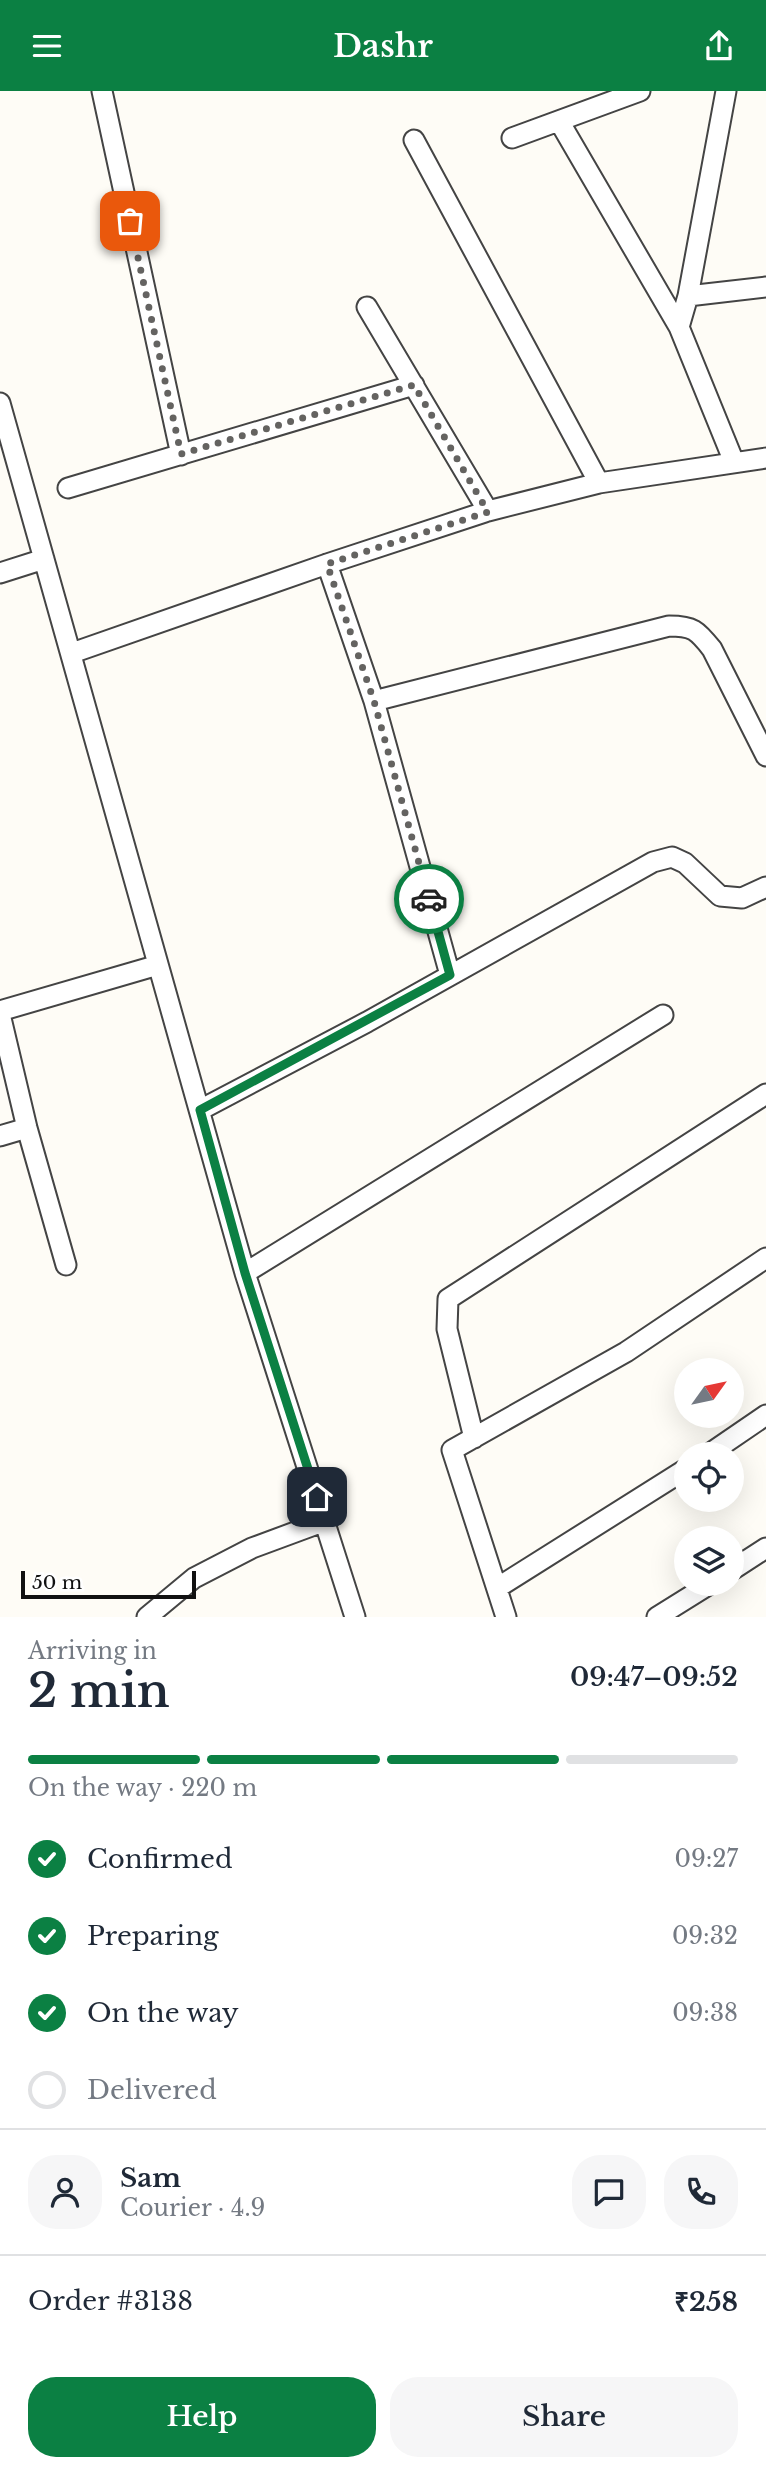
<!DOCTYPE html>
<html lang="en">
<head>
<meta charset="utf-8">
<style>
	:root { --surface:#fff; --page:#f6f6f7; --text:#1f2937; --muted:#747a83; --line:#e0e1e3; --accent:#0b8043 }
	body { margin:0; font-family:"Libre Baskerville",serif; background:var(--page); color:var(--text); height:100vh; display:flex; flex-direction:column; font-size:26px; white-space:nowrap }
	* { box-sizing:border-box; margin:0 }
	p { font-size:23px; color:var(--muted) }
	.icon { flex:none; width:38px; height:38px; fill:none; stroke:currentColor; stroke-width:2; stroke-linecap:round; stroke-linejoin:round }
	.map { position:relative; height:1526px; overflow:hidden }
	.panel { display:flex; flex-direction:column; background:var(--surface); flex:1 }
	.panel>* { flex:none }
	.needle { width:46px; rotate:57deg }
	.buttons { position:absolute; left:674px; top:1267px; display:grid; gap:14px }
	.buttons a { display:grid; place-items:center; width:70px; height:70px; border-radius:50%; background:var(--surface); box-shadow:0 7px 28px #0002; font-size:35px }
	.scale { position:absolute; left:21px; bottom:18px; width:175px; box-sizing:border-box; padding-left:7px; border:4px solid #111; border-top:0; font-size:19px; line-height:24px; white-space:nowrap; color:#111; -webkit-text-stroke:5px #fff; paint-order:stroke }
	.pin { position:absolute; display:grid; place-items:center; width:60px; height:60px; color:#fff; margin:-30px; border-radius:14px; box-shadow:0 4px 10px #0006 }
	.courier { position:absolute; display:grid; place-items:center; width:70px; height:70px; margin:-35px; border:5px solid #0b8043; border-radius:50%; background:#fff; color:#222; box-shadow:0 2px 9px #0007 }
	.summary em { font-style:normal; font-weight:600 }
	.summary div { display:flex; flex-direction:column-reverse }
	.summary { display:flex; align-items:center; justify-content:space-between; height:119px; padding:0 28px }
	h1 { font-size:46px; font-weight:600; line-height:52px }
	.bar { display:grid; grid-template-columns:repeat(4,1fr); gap:10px 7px; align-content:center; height:84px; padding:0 28px }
	.bar i { height:9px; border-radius:5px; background:var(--line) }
	.bar .current { background:var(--accent) }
	.bar p { grid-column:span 4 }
	.line { display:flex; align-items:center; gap:18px; padding:0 28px; border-top:2px solid var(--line) }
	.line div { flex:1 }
	.round { display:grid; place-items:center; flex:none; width:74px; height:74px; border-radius:28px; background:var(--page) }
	ol { padding:0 28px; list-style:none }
	li { display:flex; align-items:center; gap:21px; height:77px }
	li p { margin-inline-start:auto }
	li .icon { padding:7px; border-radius:50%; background:var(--accent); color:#fff; stroke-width:4 }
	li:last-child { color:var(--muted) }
	li i { width:38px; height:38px; border:4px solid var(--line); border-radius:50% }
	.button { display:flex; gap:14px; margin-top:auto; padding:14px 28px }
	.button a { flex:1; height:80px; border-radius:28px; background:var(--accent); color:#fff; font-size:28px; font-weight:600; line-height:80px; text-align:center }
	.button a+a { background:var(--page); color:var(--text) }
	header { display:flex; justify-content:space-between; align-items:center; height:91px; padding:0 28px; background:var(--accent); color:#fff; font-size:32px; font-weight:600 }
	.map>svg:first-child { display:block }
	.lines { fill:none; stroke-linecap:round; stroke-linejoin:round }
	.minor-casing { stroke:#444; stroke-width:23 }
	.minor { stroke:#fff; stroke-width:19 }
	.done { stroke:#646361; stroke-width:7; stroke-dasharray:0 12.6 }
	.route { stroke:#0b8043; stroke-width:9 }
</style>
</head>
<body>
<header><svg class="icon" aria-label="menu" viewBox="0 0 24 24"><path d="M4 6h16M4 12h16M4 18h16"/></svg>Dashr<svg class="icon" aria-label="share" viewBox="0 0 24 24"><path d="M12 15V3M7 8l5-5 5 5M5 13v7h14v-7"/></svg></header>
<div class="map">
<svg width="766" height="1526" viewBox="0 0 766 1526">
	<rect width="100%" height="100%" fill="#fefcf6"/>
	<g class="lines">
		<g class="minor-casing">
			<path id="minor" d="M102,0l79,364
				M559,30l120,206 55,135
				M512,47l128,-47
				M414,49l185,343
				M688,205l78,-9
				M367,216l121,204
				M679,236l9,-31 38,-205
				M0,312l245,870 110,344
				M68,397l346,-103
				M327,473l47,137 76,274
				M0,482l44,-14
				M72,562l255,-89 161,-53 111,-28 167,-25
				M374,610l295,-75c24,0 28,4 43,23l54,107
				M0,920l158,-46
				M0,923l27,114 39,137
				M200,1019l167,-88 286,-160 19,-5 13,6 35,33 22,2 24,-11
				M0,1045l27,-8
				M245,1182l418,-258
				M474,1347l-27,-109 1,-30 318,-205
				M709,1363l57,-39
				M732,1479l34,-22
				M497,1497l189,-119
				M147,1526l47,-39 58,-30 73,-27
				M506,1526l-54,-167 174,-98 140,-94
				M657,1526l53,-33"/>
		</g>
		<use href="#minor" class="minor"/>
	</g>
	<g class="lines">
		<path class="done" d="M130,130l51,233 233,-69 74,127 -161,52 47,137 55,198"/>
		<path class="route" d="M317,1406l-72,-224 -45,-163 250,-135 -21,-76"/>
	</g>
</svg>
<div class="buttons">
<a><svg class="needle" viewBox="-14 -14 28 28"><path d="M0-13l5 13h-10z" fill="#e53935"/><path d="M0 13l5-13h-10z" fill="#747a83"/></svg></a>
<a><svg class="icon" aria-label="locate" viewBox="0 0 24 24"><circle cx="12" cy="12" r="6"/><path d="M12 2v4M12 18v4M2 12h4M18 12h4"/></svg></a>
<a><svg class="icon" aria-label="layers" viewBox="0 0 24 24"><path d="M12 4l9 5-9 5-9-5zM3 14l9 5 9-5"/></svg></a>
</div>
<div class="scale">50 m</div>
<div class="pin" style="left:130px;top:130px;background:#ea580c"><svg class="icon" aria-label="bag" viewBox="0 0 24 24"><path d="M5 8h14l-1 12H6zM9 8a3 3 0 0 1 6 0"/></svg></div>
<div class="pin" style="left:317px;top:1406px;background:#1f2937"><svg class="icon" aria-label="home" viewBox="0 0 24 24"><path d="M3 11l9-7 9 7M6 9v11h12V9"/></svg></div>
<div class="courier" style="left:429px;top:808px"><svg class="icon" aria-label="car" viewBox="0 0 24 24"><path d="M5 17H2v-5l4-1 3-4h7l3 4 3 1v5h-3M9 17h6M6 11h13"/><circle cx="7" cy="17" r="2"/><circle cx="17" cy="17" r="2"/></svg></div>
</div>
<section class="panel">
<div class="summary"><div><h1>2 min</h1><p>Arriving in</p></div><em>09:47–09:52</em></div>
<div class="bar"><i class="current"></i><i class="current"></i><i class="current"></i><i></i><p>On the way · 220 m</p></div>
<ol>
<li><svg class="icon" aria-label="check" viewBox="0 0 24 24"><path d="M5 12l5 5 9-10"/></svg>Confirmed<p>09:27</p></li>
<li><svg class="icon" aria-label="check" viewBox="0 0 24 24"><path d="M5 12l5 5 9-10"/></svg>Preparing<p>09:32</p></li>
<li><svg class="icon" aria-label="check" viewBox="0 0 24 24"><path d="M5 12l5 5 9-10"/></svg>On the way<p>09:38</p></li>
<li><i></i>Delivered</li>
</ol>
<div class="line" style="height:126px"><a class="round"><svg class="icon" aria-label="person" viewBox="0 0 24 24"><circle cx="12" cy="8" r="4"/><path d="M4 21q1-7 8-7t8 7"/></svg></a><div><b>Sam</b><p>Courier · 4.9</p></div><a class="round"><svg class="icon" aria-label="chat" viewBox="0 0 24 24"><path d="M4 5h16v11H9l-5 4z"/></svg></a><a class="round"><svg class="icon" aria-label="phone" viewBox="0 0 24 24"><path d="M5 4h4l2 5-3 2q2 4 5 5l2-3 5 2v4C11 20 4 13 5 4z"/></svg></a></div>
<div class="line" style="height:91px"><div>Order #3138</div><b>₹258</b></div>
<div class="button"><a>Help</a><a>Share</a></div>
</section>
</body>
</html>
